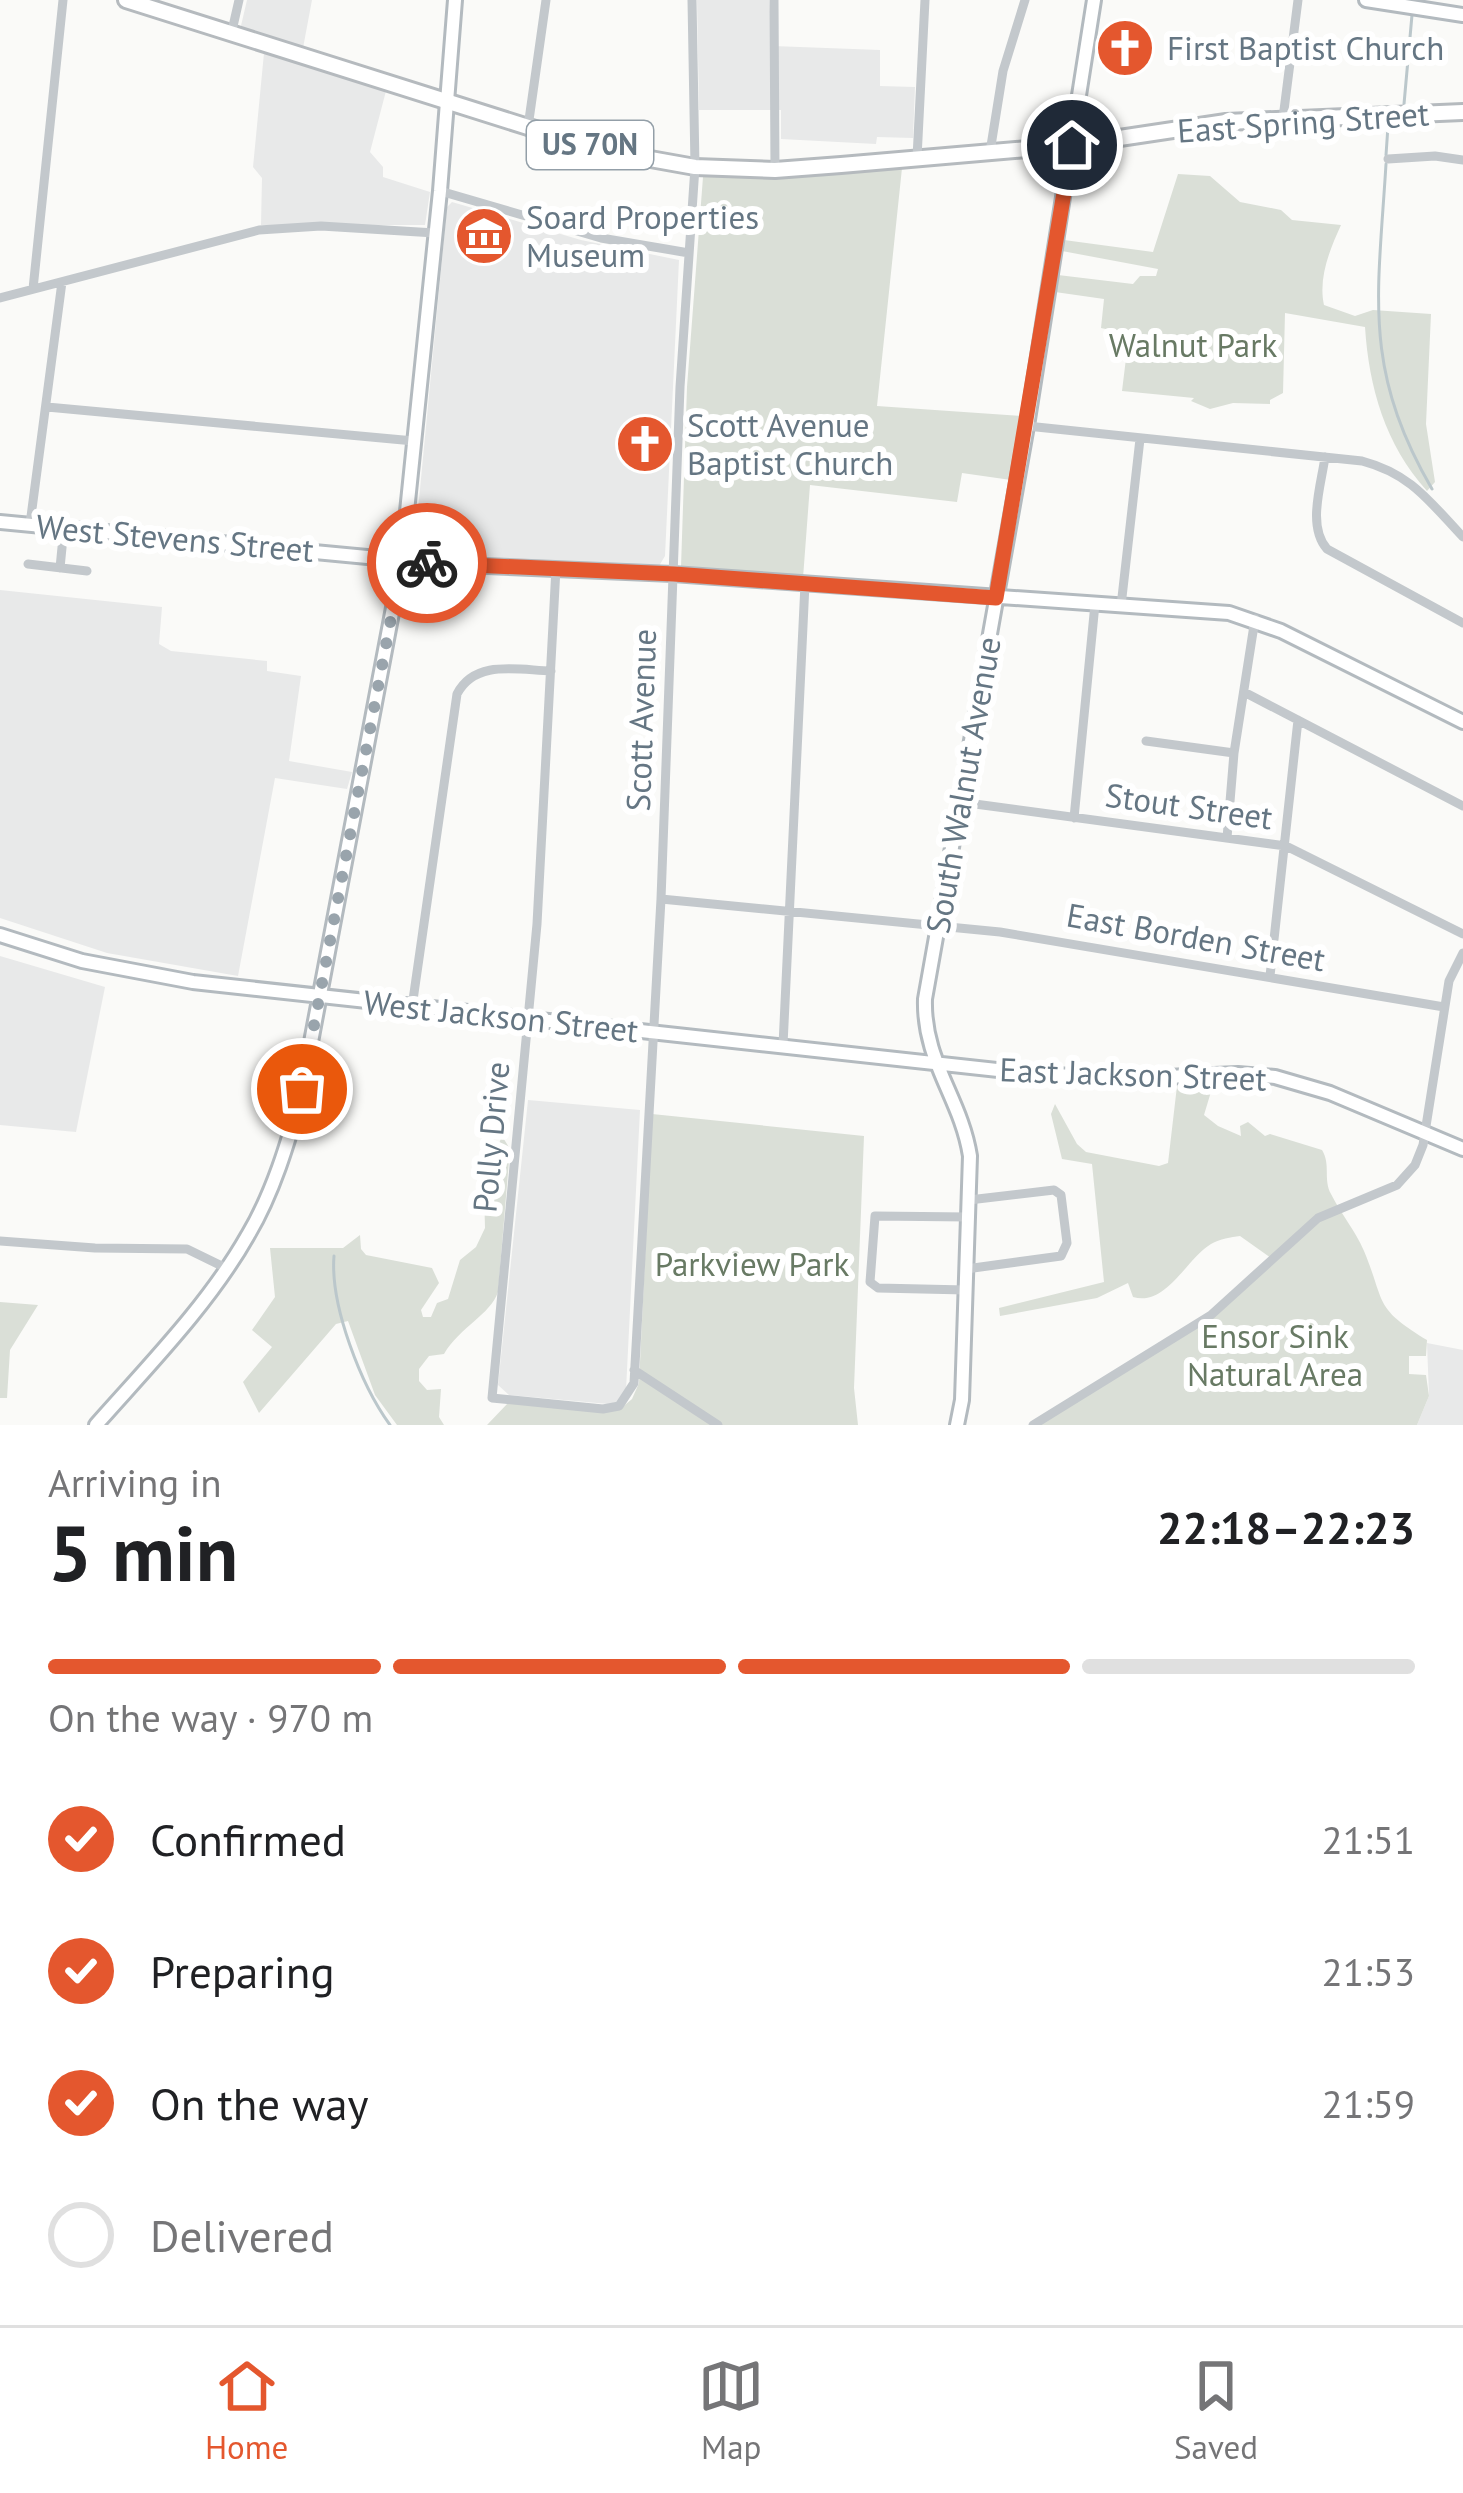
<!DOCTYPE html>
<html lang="en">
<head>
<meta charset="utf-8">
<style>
	:root { --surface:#fff; --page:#f2f2f2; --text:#202124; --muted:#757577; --line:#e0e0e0; --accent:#e4572e }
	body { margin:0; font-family:"PT Sans",sans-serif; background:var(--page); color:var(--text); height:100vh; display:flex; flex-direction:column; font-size:45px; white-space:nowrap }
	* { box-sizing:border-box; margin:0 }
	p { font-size:39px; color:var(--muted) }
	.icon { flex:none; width:66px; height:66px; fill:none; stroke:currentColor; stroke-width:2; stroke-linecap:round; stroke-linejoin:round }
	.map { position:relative; height:1425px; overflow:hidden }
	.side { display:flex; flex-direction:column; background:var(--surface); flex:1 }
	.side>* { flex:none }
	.pin { position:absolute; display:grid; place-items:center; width:102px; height:102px; color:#fff; margin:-51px; border:6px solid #fff; border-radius:50%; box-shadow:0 3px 12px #0007 }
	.courier { position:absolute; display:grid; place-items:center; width:120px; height:120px; margin:-60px; border:9px solid #e4572e; border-radius:50%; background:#fff; color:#222; box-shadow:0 3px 15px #0007 }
	.overview em { font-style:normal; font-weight:700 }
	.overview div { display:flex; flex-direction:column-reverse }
	.overview { display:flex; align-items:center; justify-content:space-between; height:204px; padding:0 48px }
	h1 { font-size:78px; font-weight:700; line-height:90px }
	.bar { display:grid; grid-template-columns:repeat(4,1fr); gap:18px 12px; align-content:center; height:144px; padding:0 48px }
	.bar i { height:15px; border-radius:9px; background:var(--line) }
	.bar .current { background:var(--accent) }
	.bar p { grid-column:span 4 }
	ol { padding:0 48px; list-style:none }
	li { display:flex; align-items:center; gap:36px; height:132px }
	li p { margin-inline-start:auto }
	li .icon { padding:12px; border-radius:50%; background:var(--accent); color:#fff; stroke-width:4 }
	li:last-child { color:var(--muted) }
	li i { width:66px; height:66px; border:6px solid var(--line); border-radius:50% }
	.tab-bar { display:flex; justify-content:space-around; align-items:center; height:168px; border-top:3px solid var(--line); background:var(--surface); font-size:33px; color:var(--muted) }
	.tab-bar a { display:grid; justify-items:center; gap:6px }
	.tab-bar .current { color:var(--accent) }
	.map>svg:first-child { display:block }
	.built { fill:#e8e9e9 }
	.green { fill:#dadfd7 }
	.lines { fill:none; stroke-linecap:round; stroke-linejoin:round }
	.stream { stroke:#bbc7cb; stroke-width:3 }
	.secondary-casing { stroke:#b3babf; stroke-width:18 }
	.primary-casing { stroke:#b5babe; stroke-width:20 }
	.street { stroke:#c3c8cc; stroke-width:9 }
	.secondary { stroke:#fff; stroke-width:12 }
	.primary { stroke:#fff; stroke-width:14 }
	.done { stroke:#99a4ac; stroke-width:12; stroke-dasharray:0 21.6 }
	.route { stroke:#e4572e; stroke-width:15 }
	.labels { text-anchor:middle; stroke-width:12; stroke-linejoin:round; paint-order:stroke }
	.shield { fill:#fff; stroke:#939fa8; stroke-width:3 }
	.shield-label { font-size:30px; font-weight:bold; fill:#657683 }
	.poi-label { font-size:33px; fill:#657683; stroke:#fff; text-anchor:start }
	.street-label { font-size:33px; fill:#657683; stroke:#fff }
	.park-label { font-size:33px; fill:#687a64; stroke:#fff }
</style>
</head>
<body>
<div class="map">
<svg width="1463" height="1425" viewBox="0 0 1463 1425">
	<rect width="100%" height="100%" fill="#fafaf8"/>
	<path class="built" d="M247,0h65l-9,48 -63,-18z
		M697,0h72l4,46 107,4v36l35,1 -2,51 -36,-1 -1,7 -95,-5v-29h-82z
		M264,53l122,38 -16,61 13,15v10l47,15 -5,33h-164l1,-47 -9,-11z
		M452,202l129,38 98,20 -14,296 -6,10 -242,-11 -3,-3 33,-345z
		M0,590l162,17 -3,37 12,7 96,10v10l34,5 -12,85 63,11 -5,17 -72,-11 -37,198 -131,-23 -107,-35z
		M0,956l105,31 -29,145 -76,-7z
		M528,1100l112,10 -14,280 -9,12 -9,2 -99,-9 -11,-10z
		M1427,1343l36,7v75h-46l12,-29z"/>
	<path class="green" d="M902,168l-25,238 145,10 -11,64 -49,-7 -5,29 -147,-17 -7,93 -122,-11 6,-180 16,-210h81z
		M1178,174l32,2 30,26 41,8 11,10 49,5c-11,24 -23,53 -17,80l31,11 18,-6 58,4 -5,110 9,58 -8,9c-42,-47 -58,-103 -62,-164l-80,-14 -2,80 -13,7v4l-37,-1 -23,6 -19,-8 3,-3 -72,-7 7,-57 -28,-6 3,-29 -49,-7 3,-17 75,9 7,-8h16l2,-7 -96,-18 2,-11 89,12z
		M1213,1085l-9,30 14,11 23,10 -1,-10 8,-4 17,14 5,-2 52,16c9,15 1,29 9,44 10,20 24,36 33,57 22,53 9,56 63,89l-1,16h-17v18l17,1 3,21 -12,29h-385l200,-126 39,-41 -31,-22c-9,1 -20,3 -29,8 -24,14 -45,63 -78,53l-5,-14 -31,15 -97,18 -1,-8 105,-26 -12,-118 -30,-5 -11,-45 4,-10 22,40 9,8 73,14 9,-3 9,-77z
		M652,1114l212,22 -10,252 4,37h-371l21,-22 111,7 13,-11 7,-16z
		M502,1136l8,13 -12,143c-8,23 -38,35 -54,62l-15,2 -10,13v12l8,9 14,-1 -2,28 5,8h-47l-22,-30 -27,-74 -12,3 -77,89 -16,-31 29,-35 -20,-17 23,-33 -5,-49h73l17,-13 1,14 5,6 66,13 7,15 -18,27 2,7h8l6,-14 11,-4 12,-39 16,-13 9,-19 -2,-77h13z
		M0,1302l38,3 -28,45 -3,48h-7z"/>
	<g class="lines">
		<path class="stream" d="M1404,104l8,-89
			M1386,155l2,-29
			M1386,164c-8,132 -24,204 46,325
			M334,1256c-4,50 27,129 56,169"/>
		<g class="secondary-casing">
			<path id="secondary" d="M1366,0l97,15
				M0,522l441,42 232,10 556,39 52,18 182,91
				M0,935l82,26 111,21 832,91 93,6 120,-5 37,3 55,16 133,56
				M96,1425c53,-60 113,-121 152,-190 25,-42 40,-92 53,-140l101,-535 38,-369 15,-191
				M957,1425l5,-25 8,-244c-9,-58 -47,-95 -45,-157l102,-573 67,-426"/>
		</g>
		<g class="primary-casing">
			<path id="primary" d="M126,0l402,127 100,28 67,12 80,3 66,-5 232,-20 153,-23 237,-10"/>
		</g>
		<path class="street" d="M774,0l1,170
			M231,35l8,-35
			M1283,118l15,-118
			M528,127l18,-127
			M990,152l13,-81 22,-71
			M917,158l8,-158
			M1388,159l47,-3 28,4
			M440,191l161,47 88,15
			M33,289l30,-289
			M0,298l259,-68 62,-4 114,7
			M47,407l367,34
			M1027,426l335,35c49,13 67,40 101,76
			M1325,457c-4,29 -18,69 2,92l136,74
			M30,524l32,-242
			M28,564l59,7
			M60,568l4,-41
			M556,568l-19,356 -45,474 111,11 16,-3 15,-23 27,-484 19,-512 15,-220 -3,-167
			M1121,606l19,-167
			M1244,692l219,114
			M1146,741l88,12
			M960,802l326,44 177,88
			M1074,818l21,-214
			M1227,838l7,-85 21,-134
			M661,899l339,33 444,75
			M1270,976l28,-256
			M412,1007l45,-313c18,-35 61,-24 94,-23
			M783,1045l22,-461
			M0,1241l95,7 92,1 39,19
			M966,1269l95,-13 6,-13 -6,-48 -7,-5 -85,10
			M966,1290l-88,-2 -8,-6 5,-66 93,1
			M634,1370l84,55
			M1033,1425l178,-110 107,-97 79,-33 18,-20 8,-20 26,-164 14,-28"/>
		<use href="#secondary" class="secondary"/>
		<use href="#primary" class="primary"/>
	</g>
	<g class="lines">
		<path class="done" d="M302,1089l100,-529 25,3"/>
		<path class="route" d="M427,563l247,11 322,24 76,-453"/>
	</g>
	<defs>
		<g id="church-disc" transform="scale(3)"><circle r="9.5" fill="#e4572e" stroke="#fff"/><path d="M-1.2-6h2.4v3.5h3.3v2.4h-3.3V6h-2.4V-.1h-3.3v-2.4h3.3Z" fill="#fff"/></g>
		<g id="museum-disc" transform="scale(3)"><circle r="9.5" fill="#e4572e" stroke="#fff"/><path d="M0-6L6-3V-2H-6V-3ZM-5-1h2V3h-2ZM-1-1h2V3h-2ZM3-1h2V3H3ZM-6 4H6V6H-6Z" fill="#fff"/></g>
	</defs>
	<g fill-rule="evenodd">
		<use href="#church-disc" x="1125" y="48"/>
		<use href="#museum-disc" x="484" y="236"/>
		<use href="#church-disc" x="645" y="444"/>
	</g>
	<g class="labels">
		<rect class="shield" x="527" y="121" width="126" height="48" rx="9"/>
		<g class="shield-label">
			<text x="590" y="155">US 70N</text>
		</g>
		<g class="poi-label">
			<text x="1167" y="60">First Baptist Church</text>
			<text x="526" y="229">Soard Properties<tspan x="526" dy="38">Museum</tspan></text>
			<text x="687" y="437">Scott Avenue<tspan x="687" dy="38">Baptist Church</tspan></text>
		</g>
		<g class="street-label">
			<text transform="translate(1303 122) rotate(-4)" y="12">East Spring Street</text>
			<text transform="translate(175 538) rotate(5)" y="12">West Stevens Street</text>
			<text transform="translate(641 720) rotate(-88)" y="12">Scott Avenue</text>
			<text transform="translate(963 785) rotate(-80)" y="12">South Walnut Avenue</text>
			<text transform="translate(1189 806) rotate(8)" y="12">Stout Street</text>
			<text transform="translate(1196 937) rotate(10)" y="12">East Borden Street</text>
			<text transform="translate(501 1016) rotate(6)" y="12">West Jackson Street</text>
			<text transform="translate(1133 1074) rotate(2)" y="12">East Jackson Street</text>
			<text transform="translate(491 1137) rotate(-85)" y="12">Polly Drive</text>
		</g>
		<g class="park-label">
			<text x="1193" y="357">Walnut Park</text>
			<text x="752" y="1276">Parkview Park</text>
			<text x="1275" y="1348">Ensor Sink<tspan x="1275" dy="38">Natural Area</tspan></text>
		</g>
	</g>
</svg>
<div class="pin" style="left:302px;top:1089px;background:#ea580c"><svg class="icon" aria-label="bag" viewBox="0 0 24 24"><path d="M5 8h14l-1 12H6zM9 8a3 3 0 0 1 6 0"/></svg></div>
<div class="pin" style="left:1072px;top:145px;background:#1f2937"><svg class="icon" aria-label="home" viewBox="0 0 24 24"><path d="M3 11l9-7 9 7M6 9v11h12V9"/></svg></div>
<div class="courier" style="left:427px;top:563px"><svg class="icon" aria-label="bike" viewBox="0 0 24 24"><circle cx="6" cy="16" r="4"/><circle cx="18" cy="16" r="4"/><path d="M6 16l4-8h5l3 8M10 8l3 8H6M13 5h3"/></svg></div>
</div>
<section class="side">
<div class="overview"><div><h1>5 min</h1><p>Arriving in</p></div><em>22:18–22:23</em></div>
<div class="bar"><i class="current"></i><i class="current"></i><i class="current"></i><i></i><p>On the way · 970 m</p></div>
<ol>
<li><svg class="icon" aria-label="check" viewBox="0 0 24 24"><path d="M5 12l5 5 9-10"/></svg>Confirmed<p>21:51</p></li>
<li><svg class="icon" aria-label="check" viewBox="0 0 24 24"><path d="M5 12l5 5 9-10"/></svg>Preparing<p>21:53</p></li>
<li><svg class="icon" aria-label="check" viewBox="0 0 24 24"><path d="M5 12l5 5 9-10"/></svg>On the way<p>21:59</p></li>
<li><i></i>Delivered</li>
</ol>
</section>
<nav class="tab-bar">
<a class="current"><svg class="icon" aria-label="home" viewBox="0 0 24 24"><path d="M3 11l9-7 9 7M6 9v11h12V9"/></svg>Home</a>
<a><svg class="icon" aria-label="map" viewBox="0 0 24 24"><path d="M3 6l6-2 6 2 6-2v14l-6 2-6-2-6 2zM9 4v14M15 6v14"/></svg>Map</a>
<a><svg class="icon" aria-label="saved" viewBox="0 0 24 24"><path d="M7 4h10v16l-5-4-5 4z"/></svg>Saved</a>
</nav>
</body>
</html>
